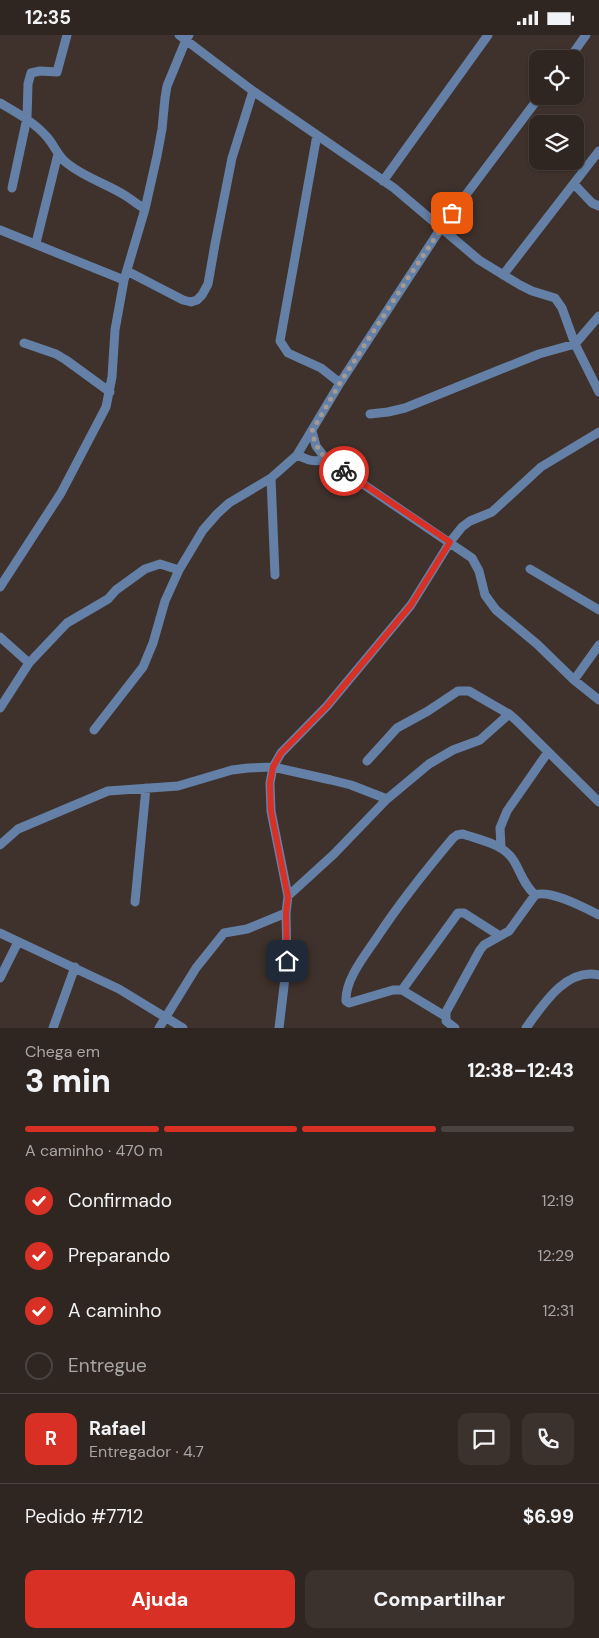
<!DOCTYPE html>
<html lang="pt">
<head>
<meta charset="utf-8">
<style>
	:root { --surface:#2f2621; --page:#3b322e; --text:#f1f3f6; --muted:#a7a5a5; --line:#4a433f; --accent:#d93025 }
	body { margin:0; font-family:"DM Sans",sans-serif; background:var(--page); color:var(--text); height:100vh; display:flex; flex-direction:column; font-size:19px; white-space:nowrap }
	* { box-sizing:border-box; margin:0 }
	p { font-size:16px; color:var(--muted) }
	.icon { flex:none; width:28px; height:28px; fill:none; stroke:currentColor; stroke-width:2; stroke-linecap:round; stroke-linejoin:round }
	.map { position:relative; height:993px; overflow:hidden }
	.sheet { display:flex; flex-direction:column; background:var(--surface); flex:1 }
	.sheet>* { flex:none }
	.fabs { position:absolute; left:529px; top:15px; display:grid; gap:10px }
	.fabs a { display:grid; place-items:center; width:55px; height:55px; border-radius:10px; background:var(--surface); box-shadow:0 1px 4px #0004,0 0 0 1px var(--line); font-size:25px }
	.pin { position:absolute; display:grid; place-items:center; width:42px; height:42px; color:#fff; margin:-21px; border-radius:10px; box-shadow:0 2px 8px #0006 }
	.courier { position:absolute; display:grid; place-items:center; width:50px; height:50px; margin:-25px; border:4px solid #d93025; border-radius:50%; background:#fff; color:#222; box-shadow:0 1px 6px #0007 }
	.headline em { font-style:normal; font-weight:800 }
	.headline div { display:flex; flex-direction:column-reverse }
	.headline { display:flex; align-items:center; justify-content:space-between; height:85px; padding:0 25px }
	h1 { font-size:32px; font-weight:800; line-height:38px }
	.bar { display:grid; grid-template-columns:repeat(4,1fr); gap:8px 5px; align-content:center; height:60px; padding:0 25px }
	.bar i { height:6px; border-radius:4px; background:var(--line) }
	.bar .current { background:var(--accent) }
	.bar p { grid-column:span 4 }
	.line { display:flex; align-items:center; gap:12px; padding:0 25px; border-top:1px solid var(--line) }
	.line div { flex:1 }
	.round { display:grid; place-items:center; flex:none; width:52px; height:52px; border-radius:10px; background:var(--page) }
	ol { padding:0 25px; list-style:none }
	li { display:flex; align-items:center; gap:15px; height:55px }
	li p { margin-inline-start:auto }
	li .icon { padding:5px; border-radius:50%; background:var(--accent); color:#fff; stroke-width:4 }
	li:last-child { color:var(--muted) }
	li i { width:28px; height:28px; border:2px solid var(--line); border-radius:50% }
	.button { display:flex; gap:10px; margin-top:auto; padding:10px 25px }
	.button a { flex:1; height:58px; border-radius:10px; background:var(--accent); color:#fff; font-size:20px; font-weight:800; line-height:58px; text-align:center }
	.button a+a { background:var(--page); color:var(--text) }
	.status { display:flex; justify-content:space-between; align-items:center; height:35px; padding:0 25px; background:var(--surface); direction:ltr }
	.status svg { height:14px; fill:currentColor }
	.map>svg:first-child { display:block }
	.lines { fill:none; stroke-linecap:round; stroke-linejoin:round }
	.minor { stroke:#6480a7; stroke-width:9 }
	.done { stroke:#a49a95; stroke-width:5; stroke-dasharray:0 9 }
	.route { stroke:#d93025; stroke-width:6 }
</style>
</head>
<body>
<div class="status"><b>12:35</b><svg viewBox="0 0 49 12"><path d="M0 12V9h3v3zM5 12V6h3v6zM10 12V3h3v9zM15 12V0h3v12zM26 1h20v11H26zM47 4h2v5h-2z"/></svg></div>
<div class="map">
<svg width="599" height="993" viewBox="0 0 599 993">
	<rect width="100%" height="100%" fill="#3f322c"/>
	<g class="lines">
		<path class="minor" d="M179,0l74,56 141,97 85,72 41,25 12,6 23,7 7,10 13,36 24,48
			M569,24l17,-24
			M0,68c17,10 34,19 47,34 8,9 11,20 21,27 18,14 39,20 58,32 6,4 12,9 19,13
			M317,100l-37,206 8,12 33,15 19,15
			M383,146l105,-146
			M574,149l18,19 7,3
			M12,153l15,-70 1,-34 3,-11 9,-2 17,1 10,-37
			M0,195l124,50
			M36,208l22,-89
			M127,236l56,29 8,2 6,-2 5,-5 6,-11 7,-40 17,-86 21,-67
			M503,240l96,-124
			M24,308l32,11 10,6 44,32
			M370,379l18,-2 17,-4 134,-54 36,-10 24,-28
			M312,396l4,15 10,13 146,99 7,13 6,24 11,15 41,34 37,36 25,20
			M297,420c11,5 17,8 29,4
			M271,443l4,97
			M530,534l69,41
			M0,552l61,-94 45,-86 6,-30 3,-47 9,-50 21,-71 12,-53 5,-27 3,-31 2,-12 19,-46 3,-5
			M0,602l29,26
			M574,645l25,-35
			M0,673l29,-45 38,-40 41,-24 8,-9 29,-21 15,-5 19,6
			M94,695l49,-63 10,-24 12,-42 14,-31 24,-40 14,-16 12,-11 42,-25 26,-23 43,-72 101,-155 99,-132
			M367,726l30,-33 31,-17 30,-20h11l40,23
			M0,810l18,-16 90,-38 70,-5 54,-16 16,-2 25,-1 58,13 20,5 36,14
			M501,812l-1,-19 7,-17 41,-59
			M288,861l46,-42 53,-55 42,-35 24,-14 27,-10 29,-26 7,6 83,82
			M135,867l11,-114
			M0,898l119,56 64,39
			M0,943l18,-36
			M402,955l56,-77h6l36,23
			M445,981l-43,-26h-9l-44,13 -3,-2c-1,-22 20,-47 32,-65 23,-35 48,-66 75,-98l4,-3 6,-1c17,6 41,10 51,27 8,14 9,22 21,34
			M53,993l22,-61
			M159,993l37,-60 28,-35 23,-4 39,-16
			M279,993l8,-67 -1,-48 2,-17 -17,-85 -1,-28 3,-16 8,-14 46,-47 84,-101 39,-63 12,-15 8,-6 22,-9 49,-45 58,-35
			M455,993l-9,-7v-9l34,-62 4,-5 25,-14 26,-36c15,-6 50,13 64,20
			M526,993c16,-22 40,-61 73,-53"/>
	</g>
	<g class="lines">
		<path class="done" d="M344,436c-18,-12 -27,-17 -32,-40l28,-48 70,-108 42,-62"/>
		<path class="route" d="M287,926l-1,-48 2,-16 -17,-86 -1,-28 3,-16 8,-14 46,-47 84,-101 39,-63 -106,-71"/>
	</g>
</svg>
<div class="fabs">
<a><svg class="icon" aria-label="locate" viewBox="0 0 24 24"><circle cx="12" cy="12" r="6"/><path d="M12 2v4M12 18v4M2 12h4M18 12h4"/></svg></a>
<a><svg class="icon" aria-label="layers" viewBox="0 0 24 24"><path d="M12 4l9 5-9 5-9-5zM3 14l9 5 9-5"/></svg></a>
</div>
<div class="pin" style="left:452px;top:178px;background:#ea580c"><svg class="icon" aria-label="bag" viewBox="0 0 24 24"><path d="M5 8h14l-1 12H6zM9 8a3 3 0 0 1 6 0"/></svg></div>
<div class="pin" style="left:287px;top:926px;background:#1f2937"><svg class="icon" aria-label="home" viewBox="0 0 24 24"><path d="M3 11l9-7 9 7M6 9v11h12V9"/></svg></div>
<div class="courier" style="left:344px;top:436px"><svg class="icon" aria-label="bike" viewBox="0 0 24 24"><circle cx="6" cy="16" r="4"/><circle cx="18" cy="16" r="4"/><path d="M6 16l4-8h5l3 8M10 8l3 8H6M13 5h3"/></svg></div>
</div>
<section class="sheet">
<div class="headline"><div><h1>3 min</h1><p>Chega em</p></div><em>12:38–12:43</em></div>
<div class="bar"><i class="current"></i><i class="current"></i><i class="current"></i><i></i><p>A caminho · 470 m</p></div>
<ol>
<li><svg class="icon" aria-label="check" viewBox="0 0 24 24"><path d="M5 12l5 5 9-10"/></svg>Confirmado<p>12:19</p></li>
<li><svg class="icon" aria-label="check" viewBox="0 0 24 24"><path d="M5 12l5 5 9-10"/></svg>Preparando<p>12:29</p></li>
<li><svg class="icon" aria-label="check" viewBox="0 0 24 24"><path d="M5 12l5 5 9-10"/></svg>A caminho<p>12:31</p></li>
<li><i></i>Entregue</li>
</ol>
<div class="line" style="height:90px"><b class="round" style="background:var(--accent);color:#fff">R</b><div><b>Rafael</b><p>Entregador · 4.7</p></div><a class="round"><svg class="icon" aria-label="chat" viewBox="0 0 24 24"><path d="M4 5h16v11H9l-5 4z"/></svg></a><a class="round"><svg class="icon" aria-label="phone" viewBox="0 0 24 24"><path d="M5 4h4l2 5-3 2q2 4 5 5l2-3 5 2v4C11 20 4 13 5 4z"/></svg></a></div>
<div class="line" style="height:65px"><div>Pedido #7712</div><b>$6.99</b></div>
<div class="button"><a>Ajuda</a><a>Compartilhar</a></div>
</section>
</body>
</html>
